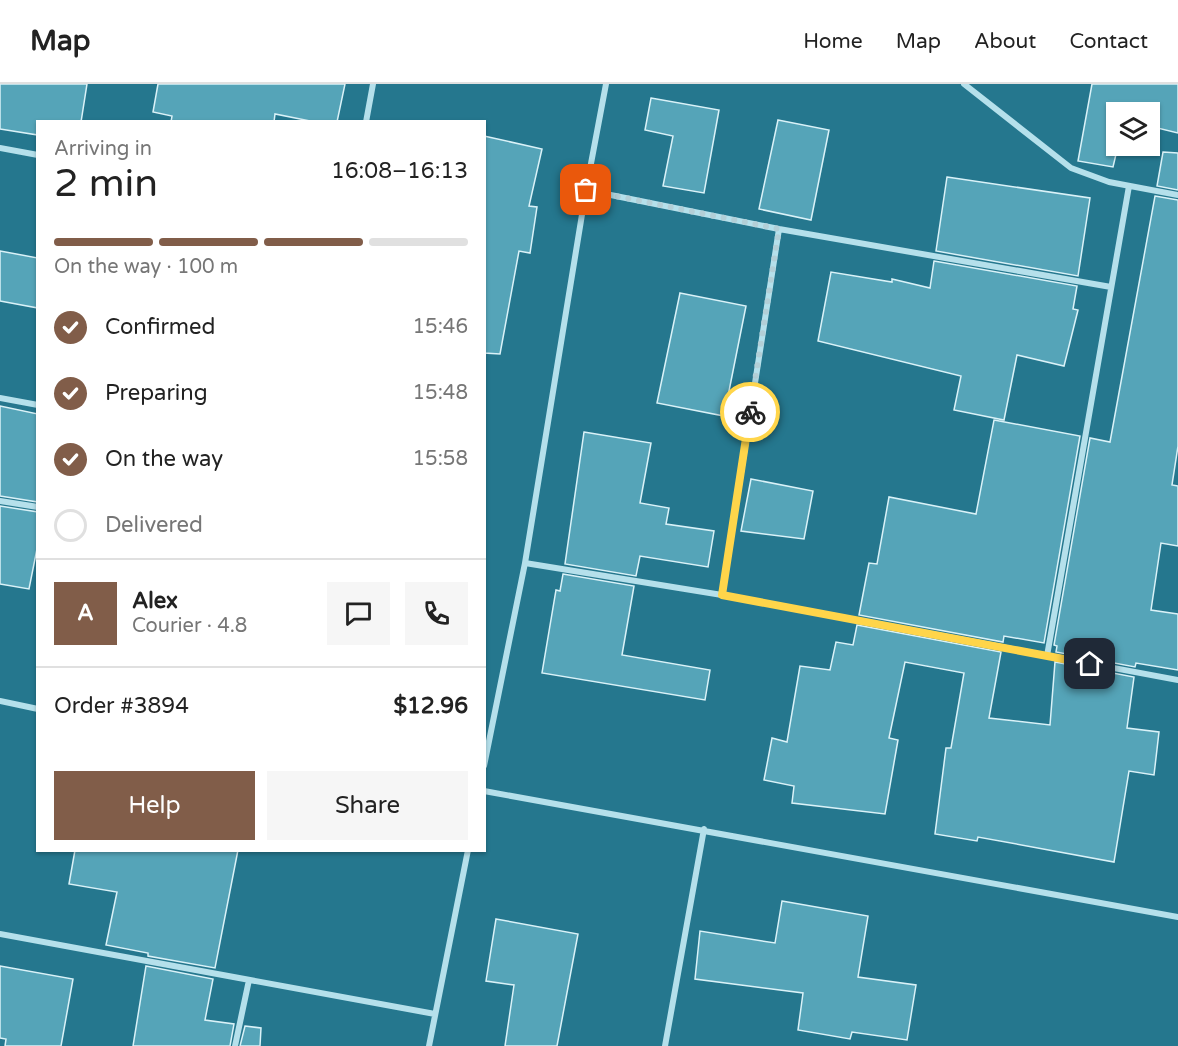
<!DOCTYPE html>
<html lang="en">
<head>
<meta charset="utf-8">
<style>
	:root { --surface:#fff; --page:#f6f6f6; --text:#222; --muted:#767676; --line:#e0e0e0; --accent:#815d49 }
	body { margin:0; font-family:"Varela Round",sans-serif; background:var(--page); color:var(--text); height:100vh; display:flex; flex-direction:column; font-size:22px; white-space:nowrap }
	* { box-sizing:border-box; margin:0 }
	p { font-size:20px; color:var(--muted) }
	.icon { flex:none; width:33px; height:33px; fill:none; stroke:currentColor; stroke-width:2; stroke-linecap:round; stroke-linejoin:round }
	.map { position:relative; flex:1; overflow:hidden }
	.details { position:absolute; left:36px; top:36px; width:450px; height:732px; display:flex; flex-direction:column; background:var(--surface); border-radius:0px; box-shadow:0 2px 4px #0004 }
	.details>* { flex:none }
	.tools { position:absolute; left:1106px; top:18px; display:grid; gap:12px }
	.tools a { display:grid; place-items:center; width:54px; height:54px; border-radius:0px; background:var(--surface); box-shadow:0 2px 4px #0004; font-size:30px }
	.pin { position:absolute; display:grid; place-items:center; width:51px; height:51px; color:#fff; margin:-26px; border-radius:12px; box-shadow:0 3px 9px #0006 }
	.courier { position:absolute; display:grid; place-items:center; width:60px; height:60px; margin:-30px; border:4px solid #ffd54a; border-radius:50%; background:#fff; color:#222; box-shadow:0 2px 8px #0007 }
	.headline em { font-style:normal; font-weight:600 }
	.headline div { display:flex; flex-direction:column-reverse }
	.headline { display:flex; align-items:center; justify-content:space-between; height:102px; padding:0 18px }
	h1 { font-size:39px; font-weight:600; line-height:45px }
	.bar { display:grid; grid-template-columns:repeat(4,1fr); gap:9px 6px; align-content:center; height:72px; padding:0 18px }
	.bar i { height:8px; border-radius:4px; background:var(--line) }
	.bar .current { background:var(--accent) }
	.bar p { grid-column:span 4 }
	.line { display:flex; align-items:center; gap:15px; padding:0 18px; border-top:2px solid var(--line) }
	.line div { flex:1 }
	.round { display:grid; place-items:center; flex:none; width:63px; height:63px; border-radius:0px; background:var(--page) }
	ol { padding:0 18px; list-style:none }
	li { display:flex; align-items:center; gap:18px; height:66px }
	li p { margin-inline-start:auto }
	li .icon { padding:6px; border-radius:50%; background:var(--accent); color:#fff; stroke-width:4 }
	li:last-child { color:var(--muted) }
	li i { width:33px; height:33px; border:3px solid var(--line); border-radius:50% }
	.action { display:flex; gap:12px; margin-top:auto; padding:12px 18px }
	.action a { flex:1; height:69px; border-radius:0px; background:var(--accent); color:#fff; font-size:24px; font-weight:600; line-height:69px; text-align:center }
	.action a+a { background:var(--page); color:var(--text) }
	header { display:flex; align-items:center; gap:36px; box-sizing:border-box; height:84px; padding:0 30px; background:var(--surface); border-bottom:2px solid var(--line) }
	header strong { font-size:28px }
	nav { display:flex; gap:33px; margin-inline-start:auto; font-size:21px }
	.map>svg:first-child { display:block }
	.building { fill:#55a4b8; stroke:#daf2f8; stroke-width:1.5 }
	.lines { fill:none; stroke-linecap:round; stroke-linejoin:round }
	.minor { stroke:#b5e0eb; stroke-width:6 }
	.done { stroke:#b3cfd7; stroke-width:6; stroke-dasharray:0 10.8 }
	.route { stroke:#ffd54a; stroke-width:8 }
</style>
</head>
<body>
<header>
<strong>Map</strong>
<nav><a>Home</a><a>Map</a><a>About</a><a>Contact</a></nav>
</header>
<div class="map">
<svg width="1178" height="962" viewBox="0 0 1178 962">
	<rect width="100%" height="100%" fill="#25778e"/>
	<path class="building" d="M0,0h87l-6,38h-43v13l-38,-6z
		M158,0h187l-8,38h-22l-40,-8 -1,8h-103l1,-6 -19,-4z
		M1092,0h86v49l-29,-7v-14h-33v34h2l-5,21 -35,-6z
		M651,14l68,12 -15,83 -41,-7 10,-50 -28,-6z
		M778,36l51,10 -18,90 -52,-11z
		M484,52l58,13 -13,57 8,1 -7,46 -11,-2 -19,103 -16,-1z
		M1163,68l15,1v37l-21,-4z
		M947,93l143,21 -12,78 -142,-25z
		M1155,112l23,4v246l-6,39 6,1v60l-17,-3 -10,67 27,4v56l-42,-7 -1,4 -79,-15 1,-6 -3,-1 36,-207 20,4z
		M0,167l38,7v50l-38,-7z
		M934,177l143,25 -4,23 5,1 -14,56 -47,-11 -13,65 -50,-10 7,-34 -143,-35 13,-69 61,10v-3l38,9z
		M680,209l66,13 -22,110 -67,-13z
		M0,322l38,8v88l-38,-6z
		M994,336l86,16 -36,207 -40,-7 -1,6 -144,-27 10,-52 8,1 12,-67 87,17z
		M584,348l67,11 -11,60 29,5 -3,16 48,7 -6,36 -68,-11 -4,20 -71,-12z
		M751,395l62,12 -9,48 -63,-8z
		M0,422l38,6v32l-9,45 -29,-5z
		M563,490l71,12 -12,69 88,15 -5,30 -163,-27 14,-83 4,1z
		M857,541l144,27 -12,66 61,7 5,-63 79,15 -7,51 32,4 -5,43 -25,-4 -15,91 -136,-25 -1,4 -42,-7 11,-86h5l13,-75 -59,-11 -16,76 9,2 -13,74 -93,-11 2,-17 -30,-6 8,-42 15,4 13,-76 30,4 6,-28 17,3z
		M75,766h163l-23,118 -67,-12v-3l-42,-8 11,-53 -48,-8z
		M782,817l86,15 -10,61 58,8 -9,55 -55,-8 -2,7 -52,-9 5,-37 -108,-14 5,-48 75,12z
		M496,835l82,15 -21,112h-52l9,-61 -28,-4z
		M0,882l73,13 -12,67h-56l1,-7 -6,-1z
		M146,882l67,13 -8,41 29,4 -4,22h-97z
		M245,942l16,2 -1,18h-20z"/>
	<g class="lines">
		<path class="minor" d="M964,0l107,84 38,14 69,13
			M366,38l7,-38
			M0,64l38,7
			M586,106l193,39 332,58
			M0,314l38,7
			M0,417l38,6
			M525,479l197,32 456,85
			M722,511l57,-366
			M1047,572l82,-470
			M0,617l38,8
			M484,682l41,-203 61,-373 20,-106
			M484,707l694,126
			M0,850l435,80
			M235,962l14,-66
			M429,962l39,-196
			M665,962l39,-217"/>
	</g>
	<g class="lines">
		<path class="done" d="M586,106l193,39 -29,183"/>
		<path class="route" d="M750,328l-28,183 368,69"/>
	</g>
</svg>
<div class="tools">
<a><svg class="icon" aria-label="layers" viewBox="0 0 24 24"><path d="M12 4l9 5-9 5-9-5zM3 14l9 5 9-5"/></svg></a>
</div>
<div class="pin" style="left:586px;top:106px;background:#ea580c"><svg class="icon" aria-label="bag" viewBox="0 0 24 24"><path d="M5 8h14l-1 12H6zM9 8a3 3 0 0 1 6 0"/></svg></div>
<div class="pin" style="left:1090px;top:580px;background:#1f2937"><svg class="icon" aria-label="home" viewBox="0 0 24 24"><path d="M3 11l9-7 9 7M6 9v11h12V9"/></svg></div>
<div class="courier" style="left:750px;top:328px"><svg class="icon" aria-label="bike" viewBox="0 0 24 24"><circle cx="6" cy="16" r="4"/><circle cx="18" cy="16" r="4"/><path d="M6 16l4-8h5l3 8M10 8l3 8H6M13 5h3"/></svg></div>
<section class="details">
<div class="headline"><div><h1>2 min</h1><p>Arriving in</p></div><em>16:08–16:13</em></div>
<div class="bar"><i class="current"></i><i class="current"></i><i class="current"></i><i></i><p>On the way · 100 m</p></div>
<ol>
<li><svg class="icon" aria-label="check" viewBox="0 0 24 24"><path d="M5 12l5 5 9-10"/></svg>Confirmed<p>15:46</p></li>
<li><svg class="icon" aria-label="check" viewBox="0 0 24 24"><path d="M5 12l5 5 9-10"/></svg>Preparing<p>15:48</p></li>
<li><svg class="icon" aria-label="check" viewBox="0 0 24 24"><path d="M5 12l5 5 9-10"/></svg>On the way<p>15:58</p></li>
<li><i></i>Delivered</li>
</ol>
<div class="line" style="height:108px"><b class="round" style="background:var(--accent);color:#fff">A</b><div><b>Alex</b><p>Courier · 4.8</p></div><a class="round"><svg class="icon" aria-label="chat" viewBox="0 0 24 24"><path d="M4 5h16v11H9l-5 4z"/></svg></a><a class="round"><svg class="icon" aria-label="phone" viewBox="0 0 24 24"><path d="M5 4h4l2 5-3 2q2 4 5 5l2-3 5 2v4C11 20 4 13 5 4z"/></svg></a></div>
<div class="line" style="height:78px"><div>Order #3894</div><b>$12.96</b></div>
<div class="action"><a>Help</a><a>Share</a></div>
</section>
</div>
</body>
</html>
